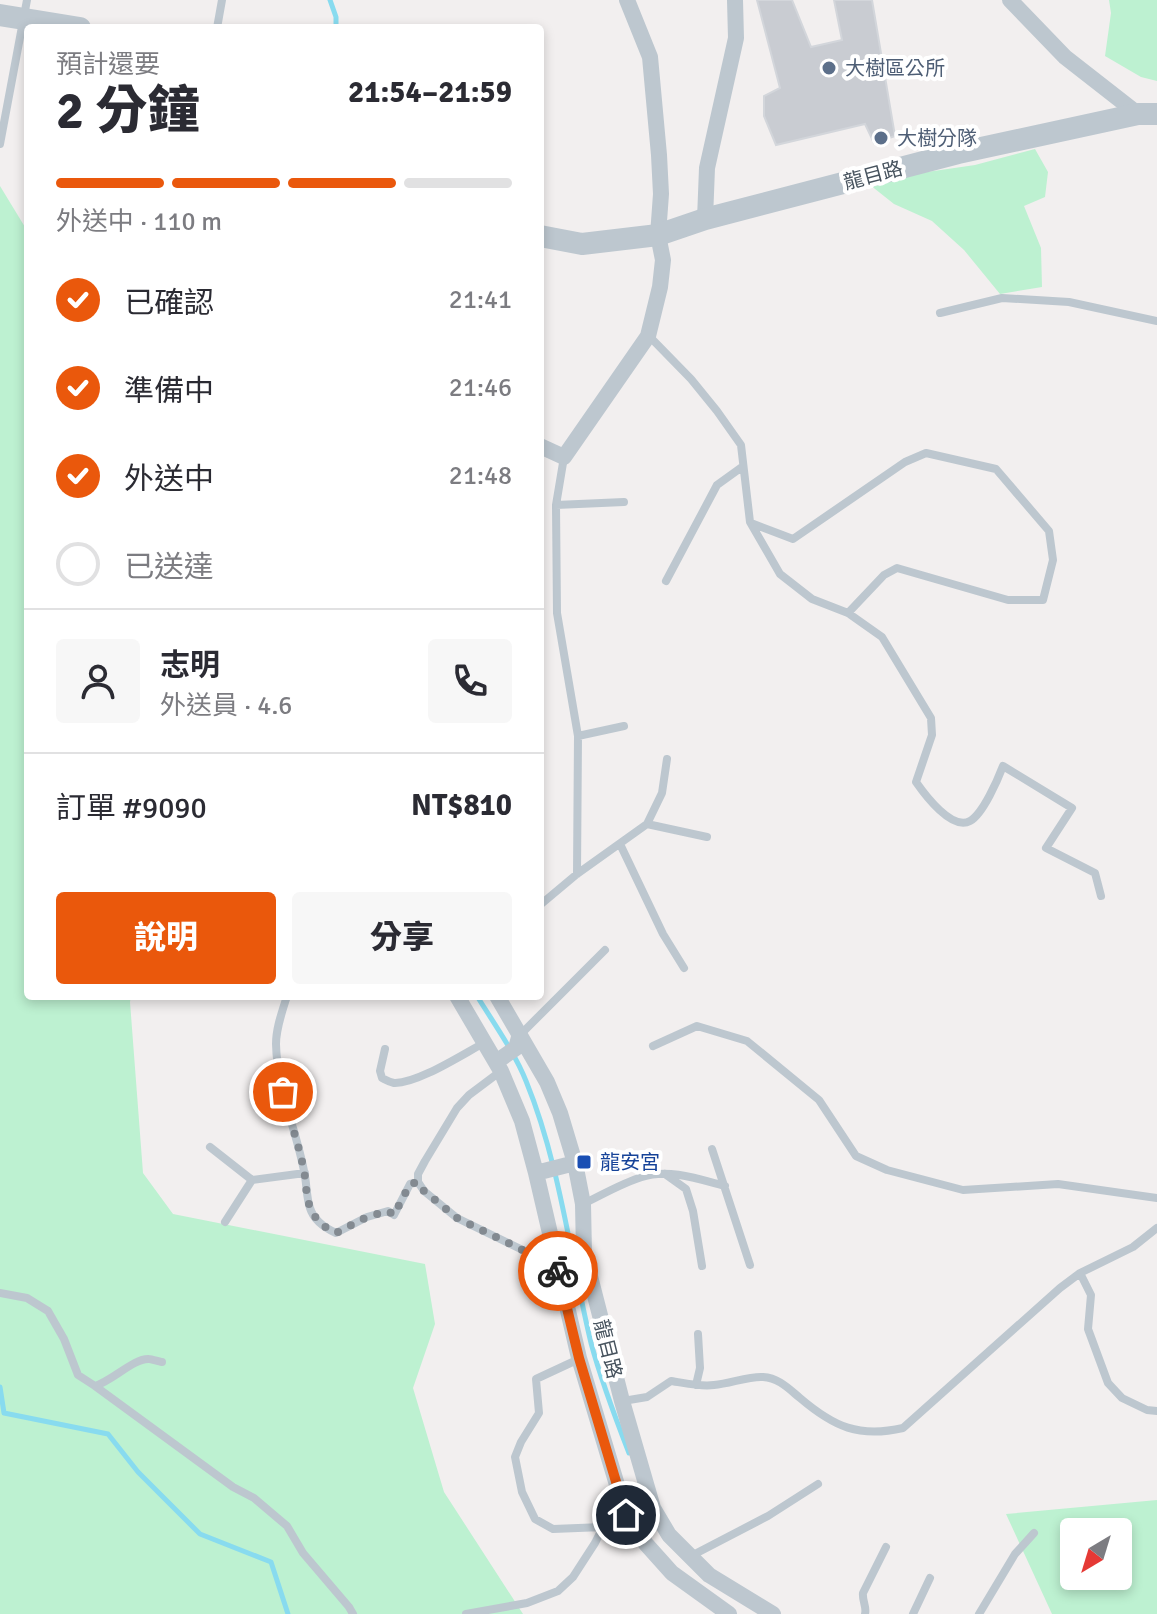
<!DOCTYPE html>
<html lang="zh-TW">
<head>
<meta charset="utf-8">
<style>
	:root { --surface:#fff; --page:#f7f7f7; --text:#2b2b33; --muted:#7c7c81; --line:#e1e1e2; --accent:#ea580c }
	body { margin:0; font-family:Signika,"Noto Sans TC",sans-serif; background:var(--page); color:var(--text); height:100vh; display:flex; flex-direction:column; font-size:30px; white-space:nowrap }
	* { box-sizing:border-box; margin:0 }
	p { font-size:26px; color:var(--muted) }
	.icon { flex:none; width:44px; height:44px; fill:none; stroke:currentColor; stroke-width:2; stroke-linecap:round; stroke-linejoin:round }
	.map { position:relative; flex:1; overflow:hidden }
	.side { position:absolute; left:24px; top:24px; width:520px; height:976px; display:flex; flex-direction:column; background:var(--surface); border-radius:8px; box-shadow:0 4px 12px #0003 }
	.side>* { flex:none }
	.needle { width:52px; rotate:218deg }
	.tools { position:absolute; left:1060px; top:1518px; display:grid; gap:16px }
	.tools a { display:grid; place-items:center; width:72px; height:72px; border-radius:8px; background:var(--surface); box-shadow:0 4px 12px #0003; font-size:40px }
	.pin { position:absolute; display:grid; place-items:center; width:68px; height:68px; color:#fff; margin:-34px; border:4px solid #fff; border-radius:50%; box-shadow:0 2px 8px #0007 }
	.courier { position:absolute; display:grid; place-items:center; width:80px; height:80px; margin:-40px; border:6px solid #ea580c; border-radius:50%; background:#fff; color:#222; box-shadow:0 2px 10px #0007 }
	.summary em { font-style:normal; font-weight:800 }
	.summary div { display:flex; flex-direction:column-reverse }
	.summary { display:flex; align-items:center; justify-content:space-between; height:136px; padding:0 32px }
	h1 { font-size:52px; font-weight:800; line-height:60px }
	.bar { display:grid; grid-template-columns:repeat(4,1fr); gap:12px 8px; align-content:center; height:96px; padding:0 32px }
	.bar i { height:10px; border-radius:6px; background:var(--line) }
	.bar .active { background:var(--accent) }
	.bar p { grid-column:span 4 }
	.line { display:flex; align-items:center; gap:20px; padding:0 32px; border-top:2px solid var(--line) }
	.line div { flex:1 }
	.round { display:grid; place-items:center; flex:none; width:84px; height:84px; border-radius:8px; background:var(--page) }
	ol { padding:0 32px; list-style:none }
	li { display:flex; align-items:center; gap:24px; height:88px }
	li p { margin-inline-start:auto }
	li .icon { padding:8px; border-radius:50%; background:var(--accent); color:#fff; stroke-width:4 }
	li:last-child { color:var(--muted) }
	li i { width:44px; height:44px; border:4px solid var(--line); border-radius:50% }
	.cta { display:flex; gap:16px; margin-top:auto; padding:16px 32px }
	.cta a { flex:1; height:92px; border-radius:8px; background:var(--accent); color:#fff; font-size:32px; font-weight:800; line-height:92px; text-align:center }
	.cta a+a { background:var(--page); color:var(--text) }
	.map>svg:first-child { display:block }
	.green { fill:#bdf1d1; fill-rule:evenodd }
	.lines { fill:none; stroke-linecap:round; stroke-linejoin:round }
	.stream { stroke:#88dbef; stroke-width:5 }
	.building { fill:#c9ccd2; stroke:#d3d6db; stroke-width:2 }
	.service { stroke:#bdc7cf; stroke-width:8 }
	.minor { stroke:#bdc7cf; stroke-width:16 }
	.tertiary { stroke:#bdc7cf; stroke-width:22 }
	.done { stroke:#838a91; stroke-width:8; stroke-dasharray:0 14.4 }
	.route { stroke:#ea580c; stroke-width:10 }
	.service-dot { fill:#5c6f8a; stroke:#fff; stroke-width:3 }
	.transit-dot { fill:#1a4fb4; stroke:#fff; stroke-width:3 }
	.labels { text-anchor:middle; stroke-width:8; stroke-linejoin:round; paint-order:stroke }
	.service-label { font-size:20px; fill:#4e5e75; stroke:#fff; text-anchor:start }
	.street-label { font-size:20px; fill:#47535e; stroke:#fff }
	.transit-label { font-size:20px; fill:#164399; stroke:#fff; text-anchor:start }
</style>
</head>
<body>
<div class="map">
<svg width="1157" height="1614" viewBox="0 0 1157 1614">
	<rect width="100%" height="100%" fill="#f2efef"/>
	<path class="green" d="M1109,0h48v81l-16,-4 -36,-21 6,-43z
		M1035,149l13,23 -3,25 -21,9 17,42 1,39 -42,7 -36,-44 -32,-29 -38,-17 -29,-23 110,-16z
		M0,186l28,46v764h103l-1,6 13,171 30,41 252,50 10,60 -22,64 31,104 79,122h-523z
		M1157,1500v114h-105l-46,-100zM1074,1532h44v44h-44z"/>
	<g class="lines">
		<path class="stream" d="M330,0l6,17v11
			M477,996c16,26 38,57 49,85 34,83 44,175 65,262 10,37 24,74 38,110
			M0,1387l4,26 104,21 30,38 62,62 71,28 17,52"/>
	</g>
	<path class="building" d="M757,0h35l19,47 31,-7 -8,-40h38l23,136 -21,7 -9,-19 -89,21 -12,-29v-20l16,-8z"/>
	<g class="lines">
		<path class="service" d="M217,28l5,-28
			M0,144l27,-144
			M940,313l62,-15 67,4 88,19
			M649,336l42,43 26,32 24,34 9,77 30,52 32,25 36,14 34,24 49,81 1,17 -16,47c9,13 36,49 54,39 13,-7 28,-42 33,-55l69,42 -26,40 49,25 6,23
			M564,457l-8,48 1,108 21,123 -1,138
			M556,505l68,-3
			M751,523l42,16 112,-77 21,-9 70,16 53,62 4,29 -10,40h-35l-111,-32 -13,7 -36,38
			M666,581l51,-96 25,-18
			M578,736l46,-10
			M647,824l60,13
			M620,844l43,90 21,34
			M540,905l37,-31 70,-50 15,-31 5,-34
			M287,996c-5,16 -11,32 -11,48 1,45 20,85 28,127 3,13 2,25 6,37 4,13 15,20 26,25l31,-16 21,-6 6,4 16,-31 8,-2
			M521,1034l84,-84
			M653,1046l44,-20 50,15 72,59 37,56 31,14 76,20 95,-6 99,14
			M385,1049l-5,22 2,7c4,2 7,4 12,5 23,1 69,-29 90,-40
			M501,1071l-32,24 -12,13 -32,53 -7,13v8l6,9 33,27 80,39 17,-2
			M210,1147l42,33 -27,42
			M712,1149l38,116
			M665,1174l21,15 7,22 9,55
			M252,1180l53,-7
			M583,1204c19,-9 39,-21 59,-27 26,-9 57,2 83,9
			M1080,1273l11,22 -3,34 20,54 14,15 25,12 10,1
			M0,1293l27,5 21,13 16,28 14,36 17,11c17,-5 39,-28 54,-27 2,0 12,3 13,3
			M579,1359l-43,20 3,34 -18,29 -6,15 7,35 13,27 18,10 50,-2
			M696,1385l4,-17 -2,-34
			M95,1386l138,101 21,11 33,28 16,27 46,54 4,7
			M623,1401l24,-4 24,-16c14,2 29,6 43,4 16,-1 34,-9 49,-8 16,1 26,12 37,21 34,29 59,40 103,30l157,-140 20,-15 53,-26 24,-19
			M691,1556l77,-40 50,-32
			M466,1614l61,-11 31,-12 15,-14 22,-34 8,-16 23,-12
			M865,1614c2,-7 -3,-13 -2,-21l23,-46
			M913,1614l17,-36
			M979,1614l36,-60 19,-21"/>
		<path class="minor" d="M1010,0l55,57 73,57
			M705,219l2,-51 29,-130 -1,-38
			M540,446l24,11 84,-121 12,-49 3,-27 -5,-25 3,-41 -2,-39 -9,-98 -23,-57
			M457,996l44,75 21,50 14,52 43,185 47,157 20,29 26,29 57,41
			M497,996l50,86 13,31 15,50 8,41 1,49 38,148 31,107 16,27 40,40 64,39
			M496,1062l20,-14 4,-14
			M536,1173l39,-10"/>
		<path class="tertiary" d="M0,15l80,13
			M540,236l42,8 76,-9 47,-16 253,-66 180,-39h19"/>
	</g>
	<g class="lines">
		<path class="done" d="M283,1092c6,27 16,52 21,79 3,14 1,29 9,42 5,10 13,15 23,20l31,-16 21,-6 6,4 16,-31 8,-2 6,9 33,27 80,39 17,-2 4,16"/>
		<path class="route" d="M558,1271l21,87 47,157"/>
	</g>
	<g class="service-dot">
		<circle cx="829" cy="68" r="8"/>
		<circle cx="881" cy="138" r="8"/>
	</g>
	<rect class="transit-dot" x="576" y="1154" width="16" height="16" rx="4"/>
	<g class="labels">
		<g class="service-label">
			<text x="845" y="75">大樹區公所</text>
			<text x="897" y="145">大樹分隊</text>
		</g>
		<g class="street-label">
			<text transform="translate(873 175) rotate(-15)" y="7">龍目路</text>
			<text transform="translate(608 1349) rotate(76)" y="7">龍目路</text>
		</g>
		<g class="transit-label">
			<text x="600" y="1169">龍安宮</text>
		</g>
	</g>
</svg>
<div class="tools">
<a><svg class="needle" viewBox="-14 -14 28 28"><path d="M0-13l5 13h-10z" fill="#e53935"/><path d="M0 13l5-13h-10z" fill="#7c7c81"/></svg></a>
</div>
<div class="pin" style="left:283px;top:1092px;background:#ea580c"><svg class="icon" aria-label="bag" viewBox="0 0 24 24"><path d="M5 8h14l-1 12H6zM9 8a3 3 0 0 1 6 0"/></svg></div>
<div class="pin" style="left:626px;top:1515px;background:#1f2937"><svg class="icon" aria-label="home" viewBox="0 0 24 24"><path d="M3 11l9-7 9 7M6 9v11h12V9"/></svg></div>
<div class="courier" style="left:558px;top:1271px"><svg class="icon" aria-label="bike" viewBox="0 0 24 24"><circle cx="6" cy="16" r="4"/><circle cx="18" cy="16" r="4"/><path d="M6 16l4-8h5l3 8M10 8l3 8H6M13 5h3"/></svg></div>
<section class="side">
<div class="summary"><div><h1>2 分鐘</h1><p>預計還要</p></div><em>21:54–21:59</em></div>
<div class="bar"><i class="active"></i><i class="active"></i><i class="active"></i><i></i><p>外送中 · 110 m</p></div>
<ol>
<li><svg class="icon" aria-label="check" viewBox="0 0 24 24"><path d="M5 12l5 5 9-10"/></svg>已確認<p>21:41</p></li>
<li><svg class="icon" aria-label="check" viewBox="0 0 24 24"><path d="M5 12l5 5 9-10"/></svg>準備中<p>21:46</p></li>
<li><svg class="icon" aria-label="check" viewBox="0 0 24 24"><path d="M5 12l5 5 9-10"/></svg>外送中<p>21:48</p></li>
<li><i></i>已送達</li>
</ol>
<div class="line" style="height:144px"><a class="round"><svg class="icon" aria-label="person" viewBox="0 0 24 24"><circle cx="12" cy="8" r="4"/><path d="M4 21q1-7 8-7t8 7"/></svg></a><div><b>志明</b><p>外送員 · 4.6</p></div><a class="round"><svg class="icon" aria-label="phone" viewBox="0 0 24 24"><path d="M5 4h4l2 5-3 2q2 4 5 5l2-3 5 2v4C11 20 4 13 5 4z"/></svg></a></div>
<div class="line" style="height:104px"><div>訂單 #9090</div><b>NT$810</b></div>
<div class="cta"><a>說明</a><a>分享</a></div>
</section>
</div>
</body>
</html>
